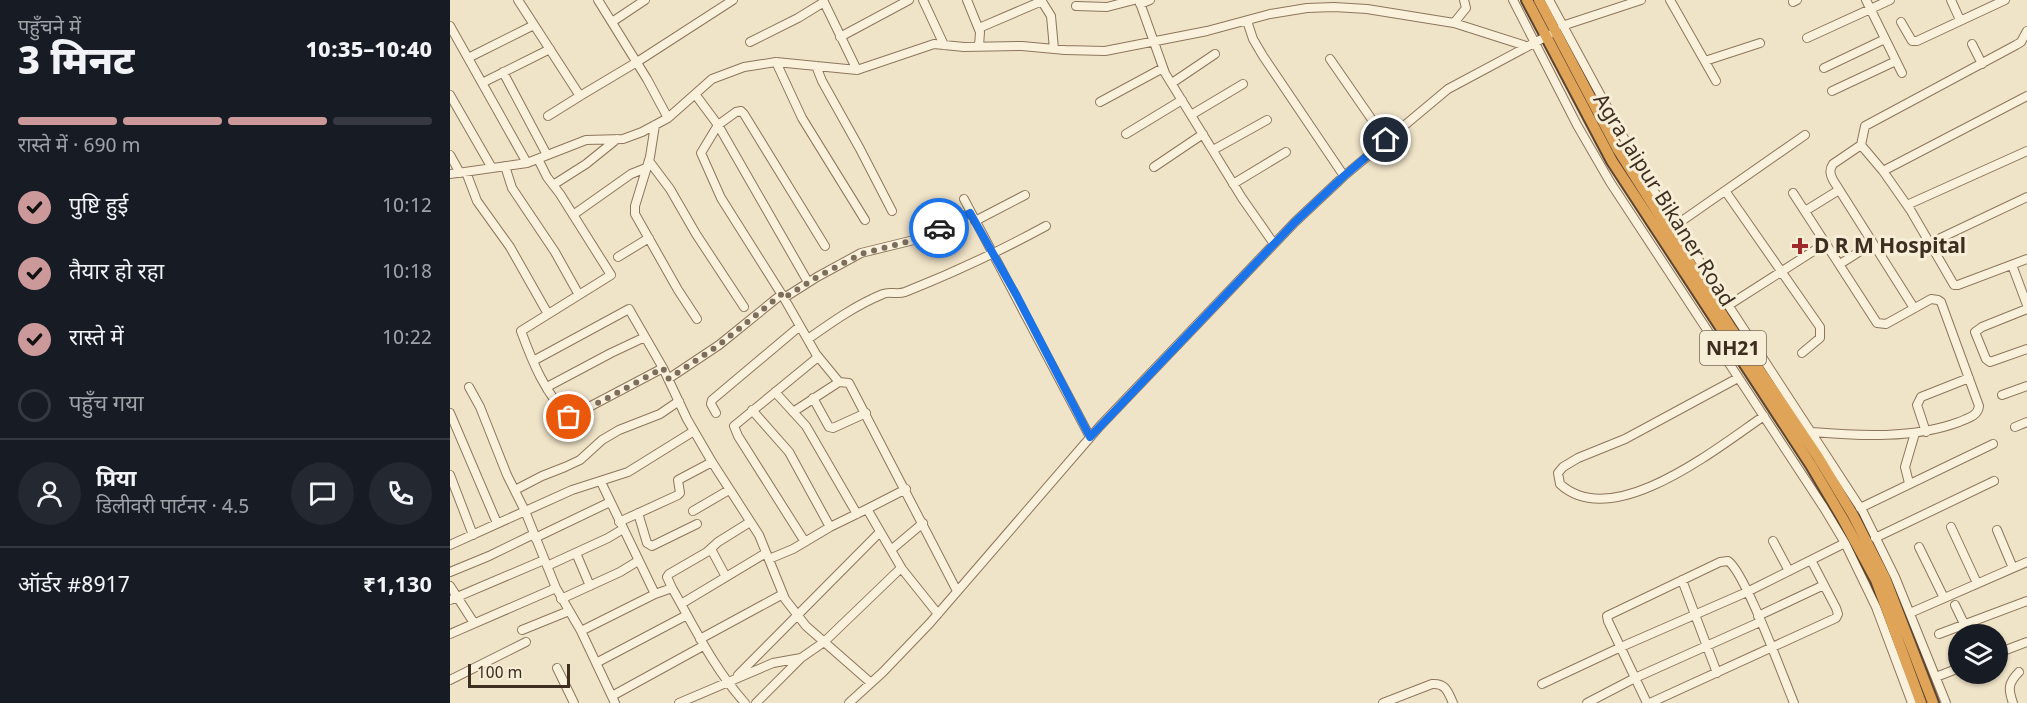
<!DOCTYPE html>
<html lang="hi">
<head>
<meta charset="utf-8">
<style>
	:root { --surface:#171b24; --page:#242831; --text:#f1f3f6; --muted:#9ea1a6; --line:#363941; --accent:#cc999b }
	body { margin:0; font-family:Georgia,"Noto Sans Devanagari",serif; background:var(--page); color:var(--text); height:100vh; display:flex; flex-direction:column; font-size:22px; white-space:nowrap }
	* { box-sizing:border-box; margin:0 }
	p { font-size:20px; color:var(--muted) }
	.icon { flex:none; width:33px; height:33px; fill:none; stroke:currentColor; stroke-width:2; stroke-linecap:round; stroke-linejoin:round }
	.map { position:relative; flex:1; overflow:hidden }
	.details { display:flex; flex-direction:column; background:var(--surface); width:450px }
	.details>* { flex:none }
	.fabs { position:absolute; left:1498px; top:624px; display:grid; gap:12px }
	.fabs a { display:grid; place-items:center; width:60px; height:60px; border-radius:50%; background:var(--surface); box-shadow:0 2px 4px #0004; font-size:30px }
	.scale { position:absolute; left:18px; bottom:15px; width:102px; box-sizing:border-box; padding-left:6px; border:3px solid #3d2e20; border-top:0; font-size:16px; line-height:21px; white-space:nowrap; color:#3d2e20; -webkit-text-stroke:4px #f7eed8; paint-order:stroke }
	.pin { position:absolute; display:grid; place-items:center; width:51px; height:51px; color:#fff; margin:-26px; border:3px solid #fff; border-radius:50%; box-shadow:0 2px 6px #0007 }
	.courier { position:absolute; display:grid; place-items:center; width:60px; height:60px; margin:-30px; border:4px solid #1a73e8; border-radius:50%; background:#fff; color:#222; box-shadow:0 2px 8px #0007 }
	.summary em { font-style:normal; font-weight:800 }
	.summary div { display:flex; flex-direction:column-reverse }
	.summary { display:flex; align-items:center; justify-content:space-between; height:102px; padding:0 18px }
	h1 { font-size:39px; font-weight:800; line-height:45px }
	.bar { display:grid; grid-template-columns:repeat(4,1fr); gap:9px 6px; align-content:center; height:72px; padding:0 18px }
	.bar i { height:8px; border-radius:4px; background:var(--line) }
	.bar .active { background:var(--accent) }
	.bar p { grid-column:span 4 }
	.line { display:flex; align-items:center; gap:15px; padding:0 18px; border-top:2px solid var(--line) }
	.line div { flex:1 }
	.round { display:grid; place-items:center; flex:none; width:63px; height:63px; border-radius:32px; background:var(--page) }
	ol { padding:0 18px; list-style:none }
	li { display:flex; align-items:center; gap:18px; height:66px }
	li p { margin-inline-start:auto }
	li .icon { padding:6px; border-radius:50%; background:var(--accent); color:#111; stroke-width:4 }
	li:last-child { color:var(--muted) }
	li i { width:33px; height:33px; border:3px solid var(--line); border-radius:50% }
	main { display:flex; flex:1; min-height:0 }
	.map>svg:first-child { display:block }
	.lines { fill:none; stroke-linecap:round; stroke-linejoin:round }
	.minor-casing { stroke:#8d765c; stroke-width:10 }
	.highway-casing { stroke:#5b4430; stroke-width:14 }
	.minor { stroke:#faf1dc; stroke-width:8 }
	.highway { stroke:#e0a458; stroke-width:10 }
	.done { stroke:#7c6e5b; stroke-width:6; stroke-dasharray:0 10.8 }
	.route { stroke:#1a73e8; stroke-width:8 }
	.poi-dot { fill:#9e2a2b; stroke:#f7eed8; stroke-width:2 }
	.labels { text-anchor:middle; stroke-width:6; stroke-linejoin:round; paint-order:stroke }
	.shield { fill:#f7eed8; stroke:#756857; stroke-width:1.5 }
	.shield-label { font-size:20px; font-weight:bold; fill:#3d2e20 }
	.street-label { font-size:21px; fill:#3d2e20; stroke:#f7eed8 }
	.poi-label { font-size:21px; font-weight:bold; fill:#3d2e20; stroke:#f7eed8; text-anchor:start }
</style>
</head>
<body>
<main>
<section class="details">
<div class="summary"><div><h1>3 मिनट</h1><p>पहुँचने में</p></div><em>10:35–10:40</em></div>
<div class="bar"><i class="active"></i><i class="active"></i><i class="active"></i><i></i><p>रास्ते में · 690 m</p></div>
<ol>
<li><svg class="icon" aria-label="check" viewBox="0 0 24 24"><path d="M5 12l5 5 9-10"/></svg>पुष्टि हुई<p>10:12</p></li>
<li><svg class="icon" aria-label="check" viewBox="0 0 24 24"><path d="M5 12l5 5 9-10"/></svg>तैयार हो रहा<p>10:18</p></li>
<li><svg class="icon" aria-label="check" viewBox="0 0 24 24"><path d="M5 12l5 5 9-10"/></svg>रास्ते में<p>10:22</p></li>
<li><i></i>पहुँच गया</li>
</ol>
<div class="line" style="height:108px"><a class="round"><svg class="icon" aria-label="person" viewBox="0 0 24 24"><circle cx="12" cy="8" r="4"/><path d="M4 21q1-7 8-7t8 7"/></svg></a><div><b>प्रिया</b><p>डिलीवरी पार्टनर · 4.5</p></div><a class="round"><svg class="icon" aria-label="chat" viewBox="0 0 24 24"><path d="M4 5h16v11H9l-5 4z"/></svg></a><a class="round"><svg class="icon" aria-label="phone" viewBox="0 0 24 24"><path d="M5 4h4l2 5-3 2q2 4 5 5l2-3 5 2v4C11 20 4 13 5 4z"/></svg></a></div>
<div class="line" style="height:78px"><div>ऑर्डर #8917</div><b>₹1,130</b></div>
</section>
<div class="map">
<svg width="1577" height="703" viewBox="0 0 1577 703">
	<rect width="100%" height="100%" fill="#f0e4c8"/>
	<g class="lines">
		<g class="minor-casing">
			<path id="minor" d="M68,0l62,96 57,-34 96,-62
				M148,0l49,79 21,39
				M373,0l34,70
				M473,0l21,45
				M517,0l13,32 -1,14
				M591,0l10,16 3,33
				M689,0l26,73 77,125 32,46
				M1063,0l64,125 33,57 214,326 21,35 31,64 36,96
				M1099,0l97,179 217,333 32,65 51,126
				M1220,0l46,81
				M1416,0l36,73
				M1501,0l9,20
				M1343,2l4,-2
				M690,4l10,-4
				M626,6l31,1 27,-7
				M797,21l6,18 10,17 81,120
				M162,22l33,-22
				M1451,22l11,19h5l88,-41
				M1004,23l12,-15 -2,-8
				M0,26l77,137
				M1112,26l79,-26
				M529,28l63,-27
				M390,37l69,-37
				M1357,38l83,-38
				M300,42l48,-24 26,-16
				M1522,44l10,20
				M18,58l66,-33
				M880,59l56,81
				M1255,61l55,-18
				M326,62l26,56 63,102
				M366,66l6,15 38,68 32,62
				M1374,68l61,-29
				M53,72l44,83
				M32,83l68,-34
				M722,83l43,-29
				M1382,91l64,-30
				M245,94l23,31 -17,28 20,45 63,100 32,56 23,28 10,1 108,208
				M0,95l42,73
				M650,102l63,-34
				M741,115l52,-31
				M98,116l32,-20
				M205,125l-5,32 -15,49v8l43,76 19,29
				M676,134l56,-34
				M1411,145l22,26 28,40 43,74h4l69,-26
				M763,150l54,-30
				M0,155l10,18
				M88,159l9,18 13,17 51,81 -90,56c11,30 25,65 49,86l93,-49
				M199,161l21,28 26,45 48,73
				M55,166l7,22 43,64 24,43
				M704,167l49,-33
				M1433,171l144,-75
				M16,172l11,29 33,46 38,67
				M0,174l77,-11 59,-23 37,-1 19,-7 26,-14 44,-39 32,-12 32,-5 81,8 77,-26 30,3 58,-1 43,4 40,1 102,-20 63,-17 37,-6 27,-1 33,2 87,14 72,23
				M783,184l53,-32
				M103,185l33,-21 31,-25
				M1276,192l94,135v11l-18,15
				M1343,193l84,130 9,1 45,-25 7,1 3,2 38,104c-1,10 -11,12 -20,16 -46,17 -99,14 -147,10
				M514,199l126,238
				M1457,205l120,-54
				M1355,211l34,-21
				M123,215l58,-41 15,-6
				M525,221l50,-26
				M1226,225l129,-90
				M1480,243l97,-46
				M168,257l31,-19
				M1390,264l33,-21
				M1562,265l15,40
				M358,282l-90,-157 18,-13 5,-1 3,3 81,132
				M334,298l33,-21 44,-24 53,-13 56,-27
				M1279,305l97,-62
				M1464,308l-81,-128c-3,-6 -4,-10 0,-16l28,-19 4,-19 151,-81 5,-3 6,-11
				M1577,309l-45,18 -7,5 11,27 4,3 37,-13
				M358,339c24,-17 48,-34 75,-45 6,-3 14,1 22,-2 48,-19 95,-41 141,-66
				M83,361l96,-52 34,59 24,51 25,43 47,73 26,64 21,27 65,57
				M1288,378l-113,61 -47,19 -15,9 -5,6 2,11c53,49 158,-37 204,-68
				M218,379l51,-34 63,-51
				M19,387l11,20 27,68 18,36 31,77
				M97,387l64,-34 34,-16
				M325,392l31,34 51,88
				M1552,395l25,-9
				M363,398l16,29 4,1 33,-15
				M302,410l37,42 41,75
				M343,412l46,-30
				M0,413l47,110
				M266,413l-5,-9 1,-4 88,-74
				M1565,427l12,-5
				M1476,432l-9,-27 4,-8 48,-19
				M0,475l23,60
				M151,482l54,112
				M1459,483l-4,-16 10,-34
				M65,490l27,-14 23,-9 15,-7 22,-20 17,-10 41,-16 19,-13
				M1410,508l133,-64
				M417,509l39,-20
				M243,511l36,-21
				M188,513l9,30 5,3 45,-22
				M169,522l59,-27 2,-2 -2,-13 34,-18
				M1501,527l26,56
				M1547,530l16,38
				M85,538l75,-36
				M1425,538l119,-57
				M1323,541l16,30
				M355,542l-67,-106 -4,-10 84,-69
				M0,545l122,-55 56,-18 66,-41
				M1469,547l25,51
				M261,549l15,28
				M441,550l32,-27
				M126,553l14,33
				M319,559l24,-10 37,-22 37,-18 35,60 36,45
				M97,566l61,-28 15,-9
				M0,572l39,-16 45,-22
				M1232,580l35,93
				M0,586l24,37
				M222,588l-5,-11 2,-3 38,-22 11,-10 32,-20
				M111,599l59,-27 18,-11
				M0,600l94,-40
				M231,604l85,-51
				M1505,605l14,29
				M1460,613l117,-51
				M1308,616l66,-31
				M72,630l47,-19
				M131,631l34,72
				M0,634l106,-46 25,43 74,-37 17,-6c23,40 42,81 73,115
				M1489,634l88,-33
				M250,639l83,-45
				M1548,653l29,-11
				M146,663l91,-48
				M107,668l17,35
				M288,675l142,-143
				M1486,677l23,-9
				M0,680l76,-38
				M1092,684l79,-37 126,-55 98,-49
				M162,696l91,-50
				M229,703l94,-40 28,-5 23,-16 77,-74
				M306,703l45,-45
				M399,703l34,-31 47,-49 170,-197 195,-204 49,-46 104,-87 101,-54
				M933,703l49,-19c14,-1 16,8 21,19
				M1137,703l48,-25 125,-56
				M1197,703l-39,-82 -1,-5 113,-54 8,-1c17,11 55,116 66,142
				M1200,703l186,-85 2,-4 -2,-6 -25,-48
				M1563,703c-5,-14 -5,-20 6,-31"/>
		</g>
		<g class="highway-casing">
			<path id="highway" d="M1077,0l85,161 199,304 32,54 33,61 45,123
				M1089,0l78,148 112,177 89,132 35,58 32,63 48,125"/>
		</g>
		<use href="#minor" class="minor"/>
		<use href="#highway" class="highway"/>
	</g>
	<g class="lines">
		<path class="done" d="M119,417l35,-17 59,-32 5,11 51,-34 63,-51 2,4 33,-21 44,-23 53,-14 25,-12"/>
		<path class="route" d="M489,228l31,-15 47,83 73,141 205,-215 49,-46 42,-36"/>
	</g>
	<path class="poi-dot" d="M1347 237h6v6h6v6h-6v6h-6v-6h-6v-6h6z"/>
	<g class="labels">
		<rect class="shield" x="1250" y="331" width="66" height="34" rx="4.5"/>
		<g class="shield-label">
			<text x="1283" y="355">NH21</text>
		</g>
		<g class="street-label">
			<text transform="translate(1214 200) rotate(58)" y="7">Agra Jaipur Bikaner Road</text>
		</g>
		<g class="poi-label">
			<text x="1364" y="253">D R M Hospital</text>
		</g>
	</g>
</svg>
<div class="fabs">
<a><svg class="icon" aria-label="layers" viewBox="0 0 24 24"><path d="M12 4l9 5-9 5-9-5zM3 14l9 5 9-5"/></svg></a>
</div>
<div class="scale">100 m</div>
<div class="pin" style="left:119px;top:417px;background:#ea580c"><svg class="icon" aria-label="bag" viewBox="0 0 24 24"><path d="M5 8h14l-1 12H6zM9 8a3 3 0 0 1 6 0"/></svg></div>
<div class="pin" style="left:936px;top:140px;background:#1f2937"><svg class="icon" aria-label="home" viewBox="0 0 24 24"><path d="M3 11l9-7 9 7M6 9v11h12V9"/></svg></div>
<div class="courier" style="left:489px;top:228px"><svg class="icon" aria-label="car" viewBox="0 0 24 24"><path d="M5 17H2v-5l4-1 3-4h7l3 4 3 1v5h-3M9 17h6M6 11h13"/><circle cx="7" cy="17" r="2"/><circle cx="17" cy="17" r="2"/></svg></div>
</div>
</main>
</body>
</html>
